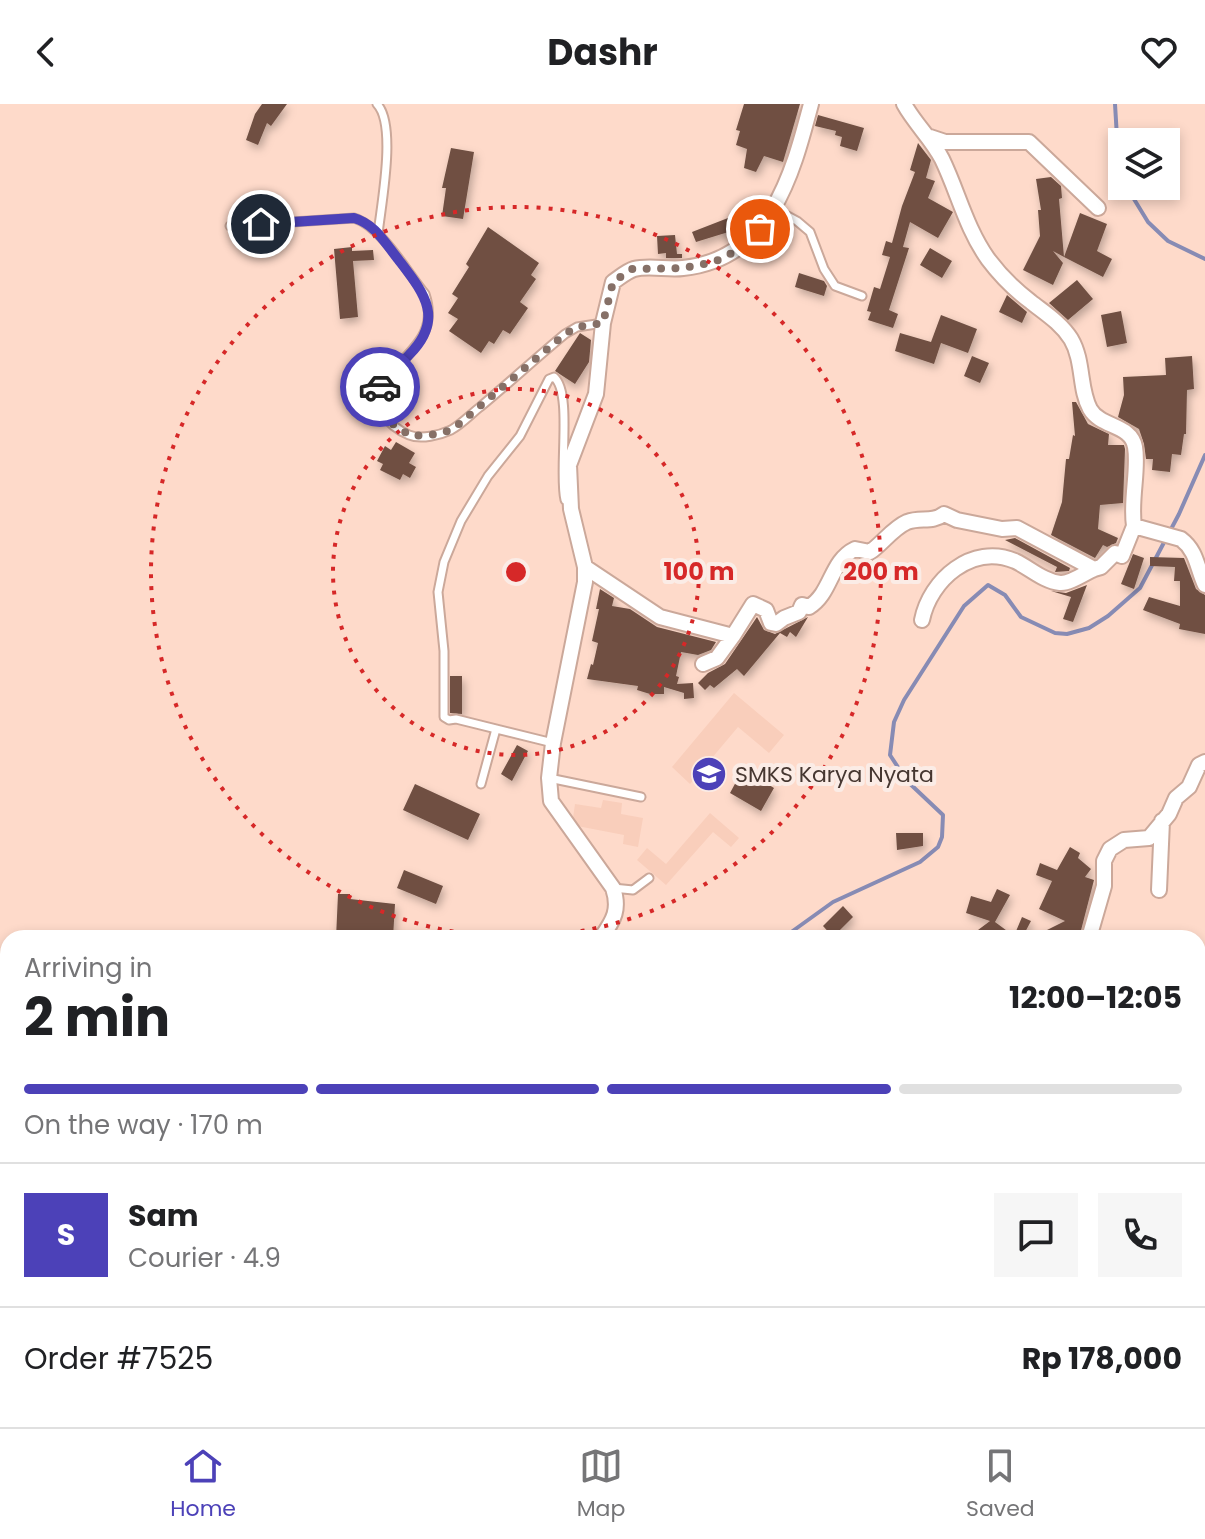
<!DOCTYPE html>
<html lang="en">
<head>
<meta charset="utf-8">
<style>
	:root { --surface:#fff; --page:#f6f6f6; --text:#202124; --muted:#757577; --line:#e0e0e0; --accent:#4c41b8 }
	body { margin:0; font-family:Poppins,sans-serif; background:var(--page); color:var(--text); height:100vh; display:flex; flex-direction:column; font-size:30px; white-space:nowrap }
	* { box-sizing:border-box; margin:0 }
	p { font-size:26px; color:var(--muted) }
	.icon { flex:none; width:44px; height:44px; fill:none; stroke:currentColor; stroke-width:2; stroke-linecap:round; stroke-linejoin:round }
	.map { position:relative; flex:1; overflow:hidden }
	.side { position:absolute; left:0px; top:826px; width:1206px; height:498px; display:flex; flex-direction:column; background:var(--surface); border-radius:24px 24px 0 0; box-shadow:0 4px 12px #0003 }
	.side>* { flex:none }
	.buttons { position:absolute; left:1108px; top:24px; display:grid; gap:16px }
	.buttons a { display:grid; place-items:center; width:72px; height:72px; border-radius:0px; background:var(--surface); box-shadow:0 4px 12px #0003; font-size:40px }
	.pin { position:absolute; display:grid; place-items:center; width:68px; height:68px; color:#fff; margin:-34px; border:4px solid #fff; border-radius:50%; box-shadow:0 2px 8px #0007 }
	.courier { position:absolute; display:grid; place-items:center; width:80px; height:80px; margin:-40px; border:6px solid #4c41b8; border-radius:50%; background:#fff; color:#222; box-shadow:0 2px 10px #0007 }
	.headline em { font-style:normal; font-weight:700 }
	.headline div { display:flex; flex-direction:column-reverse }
	.headline { display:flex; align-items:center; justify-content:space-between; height:136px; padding:0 24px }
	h1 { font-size:52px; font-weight:700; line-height:60px }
	.bar { display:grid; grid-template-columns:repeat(4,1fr); gap:12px 8px; align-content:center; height:96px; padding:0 24px }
	.bar i { height:10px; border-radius:6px; background:var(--line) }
	.bar .on { background:var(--accent) }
	.bar p { grid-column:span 4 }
	.line { display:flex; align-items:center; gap:20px; padding:0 24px; border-top:2px solid var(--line) }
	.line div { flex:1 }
	.round { display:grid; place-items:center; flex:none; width:84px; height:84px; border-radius:0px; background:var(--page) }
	header { display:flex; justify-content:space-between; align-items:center; height:104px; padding:0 24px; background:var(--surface); font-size:36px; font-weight:700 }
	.tab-bar { display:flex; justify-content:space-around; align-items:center; height:112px; border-top:2px solid var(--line); background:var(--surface); font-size:22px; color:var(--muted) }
	.tab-bar a { display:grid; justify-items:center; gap:4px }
	.tab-bar .on { color:var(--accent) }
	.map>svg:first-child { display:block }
	.built { fill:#f9cebb }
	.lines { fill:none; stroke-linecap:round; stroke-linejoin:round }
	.stream { stroke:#878bb4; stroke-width:4 }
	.building { fill:#6f5043; filter:url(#shadow) }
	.service-casing { stroke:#cba89a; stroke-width:11 }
	.minor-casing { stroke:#cba89a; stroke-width:18 }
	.service { stroke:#fff; stroke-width:7 }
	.minor { stroke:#fff; stroke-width:14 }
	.done { stroke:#867067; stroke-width:8; stroke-dasharray:0 14.4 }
	.route { stroke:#4c41b8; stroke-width:10 }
	.ring { fill:none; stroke:#d62828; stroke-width:4; stroke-dasharray:4 8 }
	.labels { text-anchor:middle; stroke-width:8; stroke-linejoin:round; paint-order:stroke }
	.poi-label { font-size:22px; fill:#463731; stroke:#fbece6; text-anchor:start }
	.centre { fill:#d62828; stroke:#fbece6; stroke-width:4 }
	.ring-label { font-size:24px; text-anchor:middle; font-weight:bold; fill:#d62828; stroke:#fbece6; stroke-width:8; stroke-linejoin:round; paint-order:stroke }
</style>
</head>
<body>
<header><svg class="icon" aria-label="back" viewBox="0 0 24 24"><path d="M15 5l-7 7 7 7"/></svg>Dashr<svg class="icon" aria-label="heart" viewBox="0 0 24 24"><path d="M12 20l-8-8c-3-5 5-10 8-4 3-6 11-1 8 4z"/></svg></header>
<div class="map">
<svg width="1205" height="1323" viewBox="0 0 1205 1323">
	<defs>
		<filter id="shadow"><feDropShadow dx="2.5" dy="4.5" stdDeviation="4" flood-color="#0004"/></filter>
	</defs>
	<rect width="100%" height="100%" fill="#fedaca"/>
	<path class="built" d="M734,589l50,42 -15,18 -31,-26 -48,57 -18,-17z
		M603,696l19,3 -1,11 22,4 -5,29 -15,-3 1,-9 -52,-10 3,-21 26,4z
		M710,709l29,25 -8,9 -18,-15 -47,53 -29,-25 10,-12 19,16z"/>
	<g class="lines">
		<path class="stream" d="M1115,0l4,67 3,6
			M1126,82l22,36 20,19 37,18
			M783,834l50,-36 87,-40 18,-15 4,-10 1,-22 -36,-34 -17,-26 4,-33 10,-22 60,-94 24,-21 17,10 16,22 34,16 12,1 22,-6 19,-12 32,-28 39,-74 26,-59
			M389,1323l3,-7"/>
	</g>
	<path class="building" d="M262,0h25l-16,22 -4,-3 -9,22 -12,-5 9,-26z
		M744,0h56l-17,58 -19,-6 -8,16 -12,-4 3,-19 -11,-4 4,-14 -4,-1z
		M818,11l46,13 -7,23 -17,-5 2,-9 -7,-2 1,-4 -21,-5z
		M918,39l13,17 -5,18 9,3 -7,17 25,14 -15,26 -28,-16 -7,25 6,1 -20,62 9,4 -5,14 -25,-8 3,-8 -4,-1 7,-24 6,2 10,-32 -8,-2 4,-14 6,2 10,-37 13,-34 -5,-2z
		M451,44l23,4 -11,67 -21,-3 4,-28h-4z
		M1051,73l10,9 1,12 -3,1 5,58 -11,-6 10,12 -10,22 -30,-15 17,-34 -2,-26h3l-5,-31z
		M746,107l4,12 -2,3 -52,16 -4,-10z
		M1080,109l27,11 -10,27 15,8 -9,18 -39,-20z
		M488,123l51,36 -8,12 5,4 -16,23 8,6 -18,26 -7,-4 -9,14 -5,-3 -8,12 -32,-22 9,-12 -10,-6 10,-15 -6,-4 17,-27 -3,-3z
		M675,131l2,19h5v4h-16v-5l-8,1 -1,-18z
		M352,143v4l21,-1 1,10 -21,1 5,56 -18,2 -6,-70z
		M930,144l22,13 -10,17 -22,-13z
		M799,169l25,8 3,5 -3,10 -29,-9z
		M1077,176l16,19 -25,21 -19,-17z
		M1007,191l20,17 -5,11 -23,-11z
		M1121,207l6,32 -20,4 -6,-32z
		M941,211l36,14 -9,24 -27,-10 -7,21 -39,-13 5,-18 31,9z
		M580,229l11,7 -2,22 -14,22 -20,-13z
		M972,252l17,7 -9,20 -16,-7z
		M1192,252l2,33 -7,1 -1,44h-2l-3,21 -9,-1 -2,18 -18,-2 1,-11h-7l-2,-15 -5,-15 -21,-12 6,-22 -1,-18 43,-2 -1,-17z
		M1072,298h4l12,22 21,10 -1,11h16l1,4 -2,54 -23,2 -2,24 20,9 -2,5 -9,4 -4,-2 -8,13 -44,-23 11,-33 4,-43h3l4,-24 2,1z
		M396,338l19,11 -6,10 7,4 -6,11 -7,-4 -3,6 -20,-10 3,-6 -6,-3 8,-15 6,4z
		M1015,434l55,30 -1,3 -14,1 2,-5 -52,-27z
		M1133,450l11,4 -10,31 -13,-5z
		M1150,453l34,1 12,31 9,6v39l-26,-5 1,-5 -37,-14 6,-13 31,9v-25h-6l1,-14 -25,-1z
		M1087,481l-14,37 -10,-3 8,-22 -20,-6 15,2z
		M600,485l14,9 -2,8 18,3 27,18 59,15 -5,8 -13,5 -17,-3 -5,24 3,1 -2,7 16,-1 1,15 -10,1v-6l-20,-6v7h-14l-13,-4 1,-4 -51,-7 4,-15 2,1 5,-22 -6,-2 7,-32h-3z
		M757,513l7,13 11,4 33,-17 -12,20 -6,-5 -3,5 -7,-4 -36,43 -7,-7 -23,19 -4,-3 -5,5 -7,-7 10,-10 17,-9z
		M450,572h12v38l-12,-1z
		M517,641l11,6 -16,30 -11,-7z
		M743,665l31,19 -13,23 -31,-18z
		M415,680l65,30 -12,26 -65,-30z
		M896,729h27v13l-26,4z
		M1070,743l10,6 -2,5 13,11 -6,8 9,3 -15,58h-48l34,-17 -26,-12 13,-28 -16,-6 4,-12 17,7z
		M404,766l39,16 -7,18 -39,-16z
		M997,785l13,6 -15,27 19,14 8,-19 9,4 -9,17h-38l-6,-8 12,-9 -24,-8 5,-17 20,6z
		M338,790h12v5l45,5 -2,34h-57z
		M843,802l10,11 -20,20 -10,-11z"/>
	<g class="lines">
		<g class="service-casing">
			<path id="service" d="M377,0c20,21 4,101 1,130
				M773,104l24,13 13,11 14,37 11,17 27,10
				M230,122l124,-8c27,8 53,54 71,76 15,44 -22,60 -42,89 -16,21 7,44 26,52 12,5 31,0 42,-5 11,-6 20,-16 29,-23 29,-24 56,-49 85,-73l12,-7 26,-4
				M553,639l-97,-24 -7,1 -5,-3v-66l-6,-59 6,-30 17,-41 27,-45 32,-40 29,-57 5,-2c19,16 4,95 11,123
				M549,674l92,19
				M481,680l15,-55
				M613,784l20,2 16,-12"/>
		</g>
		<g class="minor-casing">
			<path id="minor" d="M904,0c11,20 27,34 38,55 16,33 24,69 46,100 12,16 27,31 43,43 14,11 30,21 40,37 13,22 8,50 19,70 11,19 41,15 45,38 4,23 -5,53 -1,79l47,13c16,12 16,29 24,46
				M930,33l15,5h84l69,66
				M585,463l75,50 73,19 20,-32 13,6 5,13 5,1 8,-6 15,-6 3,-7 7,2c23,-14 21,-46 46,-58l15,3c12,-8 23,-24 37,-30 14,-5 25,1 37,-8l13,6 45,9 15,-1 77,41 7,-2 14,-14 7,3 12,-30
				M922,516c8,-40 50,-77 93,-59 15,7 28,20 45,22 9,1 25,-10 34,-14
				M703,560l14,-6 16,-22
				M1159,786l3,-69
				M601,834c13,-18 19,-29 12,-50l-62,-87 -2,-23 4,-35 32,-161v-15l-14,-58 -2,-44 27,-71 7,-71 10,-41c6,-4 14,-11 21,-13 15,-4 34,1 49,-1 87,-9 109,-92 128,-164
				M1089,834l15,-52v-25l6,-12 14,-9 25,-2 20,-24 7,-16 13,-11 10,-22 6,-3
				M1198,1174h7
				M140,1323l6,-7
				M253,1323l5,-7
				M269,1323l8,-7
				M614,1323l6,-7"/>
		</g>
		<use href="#service" class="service"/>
		<use href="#minor" class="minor"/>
	</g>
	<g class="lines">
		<path class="done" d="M380,283l-3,13 11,21 23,15 28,-2 14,-5 112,-95 12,-7 26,-4 10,-41 19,-13 51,-1 31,-6 26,-13 20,-20"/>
		<path class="route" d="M261,120l93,-6c21,6 31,25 44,41 25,33 48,59 11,96 -9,10 -22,20 -29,32"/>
	</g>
	<g class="ring">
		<circle cx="516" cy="468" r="183"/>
		<circle cx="516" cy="468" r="365"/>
	</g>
	<defs>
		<g id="school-disc" transform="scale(1.8)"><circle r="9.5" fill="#4c41b8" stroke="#fbece6"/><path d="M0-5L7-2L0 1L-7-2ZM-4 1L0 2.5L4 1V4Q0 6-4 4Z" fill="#fff"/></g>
	</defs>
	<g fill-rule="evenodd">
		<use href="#school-disc" x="709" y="670"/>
	</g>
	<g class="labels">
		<g class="poi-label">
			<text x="735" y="678">SMKS Karya Nyata</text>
		</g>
	</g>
	<circle cx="516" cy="468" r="12" class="centre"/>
	<g class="ring-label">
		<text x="699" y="476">100 m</text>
		<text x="881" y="476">200 m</text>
	</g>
</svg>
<div class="buttons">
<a><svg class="icon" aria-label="layers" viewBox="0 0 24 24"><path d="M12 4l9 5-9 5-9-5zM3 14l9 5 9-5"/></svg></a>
</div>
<div class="pin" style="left:760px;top:125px;background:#ea580c"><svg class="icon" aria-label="bag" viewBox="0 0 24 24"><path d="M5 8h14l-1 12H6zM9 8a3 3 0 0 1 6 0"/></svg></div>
<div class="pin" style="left:261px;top:120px;background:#1f2937"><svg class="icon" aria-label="home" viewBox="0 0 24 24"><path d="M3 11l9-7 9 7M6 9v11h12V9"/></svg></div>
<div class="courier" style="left:380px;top:283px"><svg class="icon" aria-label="car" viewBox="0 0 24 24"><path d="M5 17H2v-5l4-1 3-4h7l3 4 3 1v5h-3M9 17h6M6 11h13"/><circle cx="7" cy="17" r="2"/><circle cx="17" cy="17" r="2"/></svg></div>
<section class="side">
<div class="headline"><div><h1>2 min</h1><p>Arriving in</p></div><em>12:00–12:05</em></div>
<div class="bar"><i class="on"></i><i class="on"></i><i class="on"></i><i></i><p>On the way · 170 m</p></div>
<div class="line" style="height:144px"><b class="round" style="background:var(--accent);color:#fff">S</b><div><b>Sam</b><p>Courier · 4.9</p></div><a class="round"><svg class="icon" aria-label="chat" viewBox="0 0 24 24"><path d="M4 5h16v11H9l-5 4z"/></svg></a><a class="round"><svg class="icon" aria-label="phone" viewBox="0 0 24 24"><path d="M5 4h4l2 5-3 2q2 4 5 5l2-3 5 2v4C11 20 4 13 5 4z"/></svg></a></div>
<div class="line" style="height:104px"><div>Order #7525</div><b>Rp 178,000</b></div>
</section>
</div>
<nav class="tab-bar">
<a class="on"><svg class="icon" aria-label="home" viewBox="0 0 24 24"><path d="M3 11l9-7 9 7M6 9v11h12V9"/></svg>Home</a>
<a><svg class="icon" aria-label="map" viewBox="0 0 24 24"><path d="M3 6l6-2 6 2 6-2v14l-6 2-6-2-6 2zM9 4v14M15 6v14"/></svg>Map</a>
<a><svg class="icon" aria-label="saved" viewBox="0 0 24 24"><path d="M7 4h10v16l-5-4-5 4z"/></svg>Saved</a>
</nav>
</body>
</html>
